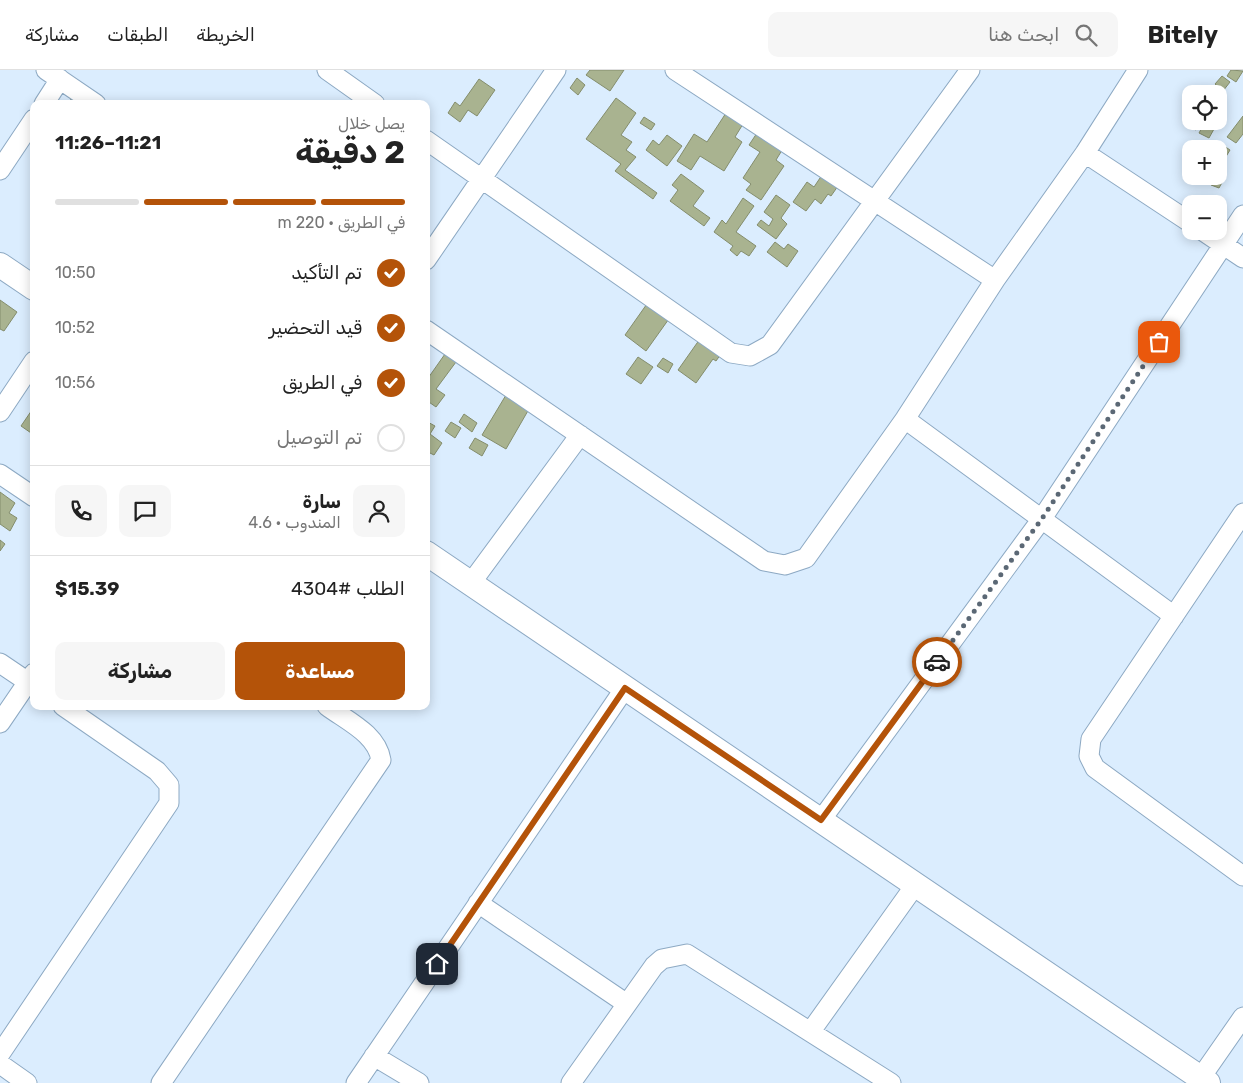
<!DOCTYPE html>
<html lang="ar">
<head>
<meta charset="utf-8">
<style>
	:root { --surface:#fff; --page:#f6f6f6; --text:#222; --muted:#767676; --line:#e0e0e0; --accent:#b45309 }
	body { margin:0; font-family:Rubik,Vazirmatn,sans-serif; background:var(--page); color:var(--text); direction:rtl; height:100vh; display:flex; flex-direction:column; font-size:19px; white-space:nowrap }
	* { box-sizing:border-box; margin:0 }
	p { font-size:16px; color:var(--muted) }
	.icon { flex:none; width:28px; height:28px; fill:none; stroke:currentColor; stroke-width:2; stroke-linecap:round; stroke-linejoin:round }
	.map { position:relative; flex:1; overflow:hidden; direction:ltr }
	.panel { position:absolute; left:30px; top:30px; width:400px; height:610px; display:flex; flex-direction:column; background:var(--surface); border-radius:10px; box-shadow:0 2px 12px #0003; direction:rtl }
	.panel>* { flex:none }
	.tools { position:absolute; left:1182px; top:15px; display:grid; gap:10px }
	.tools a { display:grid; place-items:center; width:45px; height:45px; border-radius:10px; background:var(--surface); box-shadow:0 2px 12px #0003; font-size:25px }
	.pin { position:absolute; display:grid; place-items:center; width:42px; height:42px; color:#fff; margin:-21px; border-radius:10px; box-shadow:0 2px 8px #0006 }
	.courier { position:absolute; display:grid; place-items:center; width:50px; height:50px; margin:-25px; border:4px solid #b45309; border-radius:50%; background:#fff; color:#222; box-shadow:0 1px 6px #0007 }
	.head em { font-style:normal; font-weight:700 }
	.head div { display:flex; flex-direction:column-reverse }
	.head { display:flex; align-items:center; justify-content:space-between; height:85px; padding:0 25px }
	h1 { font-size:32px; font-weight:700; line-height:38px }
	.bar { display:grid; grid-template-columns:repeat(4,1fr); gap:8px 5px; align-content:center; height:60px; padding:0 25px }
	.bar i { height:6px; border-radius:4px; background:var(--line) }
	.bar .active { background:var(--accent) }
	.bar p { grid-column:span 4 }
	.line { display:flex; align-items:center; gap:12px; padding:0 25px; border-top:1px solid var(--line) }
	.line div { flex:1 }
	.round { display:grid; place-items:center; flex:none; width:52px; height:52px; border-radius:10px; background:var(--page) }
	ol { padding:0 25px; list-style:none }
	li { display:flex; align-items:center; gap:15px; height:55px }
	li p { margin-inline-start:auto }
	li .icon { padding:5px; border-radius:50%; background:var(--accent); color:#fff; stroke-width:4 }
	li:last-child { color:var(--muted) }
	li i { width:28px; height:28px; border:2px solid var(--line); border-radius:50% }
	.cta { display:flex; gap:10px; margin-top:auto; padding:10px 25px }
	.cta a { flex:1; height:58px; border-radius:10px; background:var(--accent); color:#fff; font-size:20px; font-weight:700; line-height:58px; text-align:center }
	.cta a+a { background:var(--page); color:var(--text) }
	header { display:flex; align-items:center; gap:30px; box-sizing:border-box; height:70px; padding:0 25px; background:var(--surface); border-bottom:1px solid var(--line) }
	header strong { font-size:24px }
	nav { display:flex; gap:28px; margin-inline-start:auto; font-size:18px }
	.search { width:350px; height:45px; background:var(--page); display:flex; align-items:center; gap:12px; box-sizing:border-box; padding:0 18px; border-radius:10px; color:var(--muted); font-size:19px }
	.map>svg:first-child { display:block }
	.building { fill:#a9b390; stroke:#848d6c }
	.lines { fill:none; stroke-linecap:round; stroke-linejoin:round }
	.minor-casing { stroke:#8da9c3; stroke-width:21 }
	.tertiary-casing { stroke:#8da9c3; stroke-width:26 }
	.minor { stroke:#fff; stroke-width:19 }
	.tertiary { stroke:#fff; stroke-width:24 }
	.done { stroke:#5b6875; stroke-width:5; stroke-dasharray:0 9 }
	.route { stroke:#b45309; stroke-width:6 }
</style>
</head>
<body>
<header>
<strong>Bitely</strong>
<div class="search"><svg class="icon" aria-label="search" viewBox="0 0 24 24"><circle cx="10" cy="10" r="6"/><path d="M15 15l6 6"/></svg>ابحث هنا</div>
<nav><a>الخريطة</a><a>الطبقات</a><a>مشاركة</a></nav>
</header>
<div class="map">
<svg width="1243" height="1013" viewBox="0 0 1243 1013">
	<rect width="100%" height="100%" fill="#dbedfe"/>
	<path class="building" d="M590,0h34l-14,21 -24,-16z
		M1231,0l12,1 -7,11 -9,-6z
		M1222,6l8,6 -7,9 -8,-7z
		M577,8l8,7 -7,10 -8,-7z
		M479,9l16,11 -18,26 -9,-6 -8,12 -12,-9 7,-11 5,4z
		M73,26l11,8h-16z
		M616,28l20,15 -15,22 11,7 -6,8 10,7 -11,13 32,23 -4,6 -38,-28 6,-7 -35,-25z
		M726,43l17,11 -8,13 7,5 -18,29 -24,-15 -9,14 -14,-9 17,-27 13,8z
		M1243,46v18l-7,9 -9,-6z
		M644,47l11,7 -4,6 -11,-7z
		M1191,50l10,1 -5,9 -8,-4z
		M1204,54l10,5 -5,9 -10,-5z
		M759,60l25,17 -8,13 8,6 -23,34 -15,-10 5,-6 -8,-6 17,-26 -11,-7z
		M667,65l15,11 -15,20 -21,-16 7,-10 6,5z
		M1221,74l9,6 -11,18 -1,-19z
		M681,104l23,17 -11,15 17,12 -6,8 -34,-25 8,-11 -6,-5z
		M822,105l16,11 -7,10 -3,-2 -7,10 -6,-5 -9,12 -13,-9 14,-20 7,5z
		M1202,106h11l-3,5z
		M1216,106l8,3 -5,9 -8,-3z
		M776,125l14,10 -9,13 6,6 -11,15 -19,-14 4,-5 8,6 4,-7 -9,-7z
		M743,128l11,8 -18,26 20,14 -7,10 -8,-5 -4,5 -7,-6 3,-4 -19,-14 8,-12 4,4z
		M775,172l9,7 4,-5 10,7 -11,16 -20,-15z
		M0,230l17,12 -13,19 -4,-2z
		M649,231l22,15 -25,35 -21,-16z
		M702,266l21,15 -7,10 -3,-2 -17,24 -18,-13z
		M445,284l11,8 -20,27 9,6 -9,12 -10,-7v-19z
		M638,287l15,10 -12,17 -15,-10z
		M663,288l10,6 -5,9 -11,-7z
		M506,325l23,14 -23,40 -24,-14z
		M34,337v28l-13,-9z
		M464,344l13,9 -5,9 -13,-10z
		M426,351l9,5 -5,8 12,9 -8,12 -6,-3 -2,3z
		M451,352l10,6 -6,10 -10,-7z
		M475,368l13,7 -6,11 -13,-8z
		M0,422l15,11 -6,10 8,5 -7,13 -10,-7z
		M0,470l5,4 -5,7z"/>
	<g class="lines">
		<g class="minor-casing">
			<path id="minor" d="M46,0l50,34
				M327,0l48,34
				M675,0l320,210
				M44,34l16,-25
				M426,70l305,213 19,3 20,-11 200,-275
				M1085,83l106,70
				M0,100l34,-51
				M1203,161l40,27
				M426,190l130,-190
				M426,260l338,231 21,4 21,-7 99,-139 90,-139 90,-127 53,-83
				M0,342l34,-51
				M905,349l269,197
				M0,404l34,23
				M1243,443l-152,226 -2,17 6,12 148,108
				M471,513l109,-148
				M0,593l34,23
				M0,653l34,-50
				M821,750l220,-300 202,-305
				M478,833l149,101
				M811,961l105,-147
				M0,984l169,-251v-18l-12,-14 -94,-65
				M374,986l45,27
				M0,994l27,19
				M161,1013l220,-323c-4,-26 -34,-39 -54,-54
				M356,1013l269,-395
				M571,1013l83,-117 8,-7 25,-5 204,129
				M1197,1013l46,-66"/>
		</g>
		<g class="tertiary-casing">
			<path id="tertiary" d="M0,195l34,23
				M426,483l782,530"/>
		</g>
		<use href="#minor" class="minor"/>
		<use href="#tertiary" class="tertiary"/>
	</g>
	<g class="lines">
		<path class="done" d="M937,592l104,-142 118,-178"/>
		<path class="route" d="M437,894l188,-276 196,132 116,-158"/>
	</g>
</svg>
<div class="tools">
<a><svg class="icon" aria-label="locate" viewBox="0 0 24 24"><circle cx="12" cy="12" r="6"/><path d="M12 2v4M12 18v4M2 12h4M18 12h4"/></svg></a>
<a>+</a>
<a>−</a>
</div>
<div class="pin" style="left:1159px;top:272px;background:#ea580c"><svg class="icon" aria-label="bag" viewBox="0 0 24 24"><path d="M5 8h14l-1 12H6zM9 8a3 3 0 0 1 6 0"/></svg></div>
<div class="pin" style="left:437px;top:894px;background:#1f2937"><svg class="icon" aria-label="home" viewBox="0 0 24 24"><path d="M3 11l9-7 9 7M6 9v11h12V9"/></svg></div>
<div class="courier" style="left:937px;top:592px"><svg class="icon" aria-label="car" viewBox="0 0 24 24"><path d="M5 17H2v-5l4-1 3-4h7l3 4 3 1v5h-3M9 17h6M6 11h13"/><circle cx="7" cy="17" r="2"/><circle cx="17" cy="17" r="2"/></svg></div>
<section class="panel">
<div class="head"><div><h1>2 دقيقة</h1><p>يصل خلال</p></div><em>11:21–11:26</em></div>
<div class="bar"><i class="active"></i><i class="active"></i><i class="active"></i><i></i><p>في الطريق · 220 m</p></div>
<ol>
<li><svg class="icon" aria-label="check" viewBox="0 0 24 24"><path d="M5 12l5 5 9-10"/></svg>تم التأكيد<p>10:50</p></li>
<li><svg class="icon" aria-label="check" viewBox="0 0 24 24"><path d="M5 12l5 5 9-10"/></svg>قيد التحضير<p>10:52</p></li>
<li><svg class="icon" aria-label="check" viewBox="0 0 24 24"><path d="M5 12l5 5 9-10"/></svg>في الطريق<p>10:56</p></li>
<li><i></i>تم التوصيل</li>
</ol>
<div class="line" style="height:90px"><a class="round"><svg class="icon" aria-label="person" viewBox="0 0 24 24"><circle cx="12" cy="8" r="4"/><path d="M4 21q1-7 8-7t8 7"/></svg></a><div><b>سارة</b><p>المندوب · 4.6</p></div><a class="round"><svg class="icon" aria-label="chat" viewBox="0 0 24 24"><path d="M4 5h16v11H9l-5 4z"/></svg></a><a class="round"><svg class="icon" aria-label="phone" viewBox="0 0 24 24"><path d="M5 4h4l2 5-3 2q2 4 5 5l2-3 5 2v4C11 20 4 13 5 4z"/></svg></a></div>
<div class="line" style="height:65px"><div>الطلب #4304</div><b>$15.39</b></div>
<div class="cta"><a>مساعدة</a><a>مشاركة</a></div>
</section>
</div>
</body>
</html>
